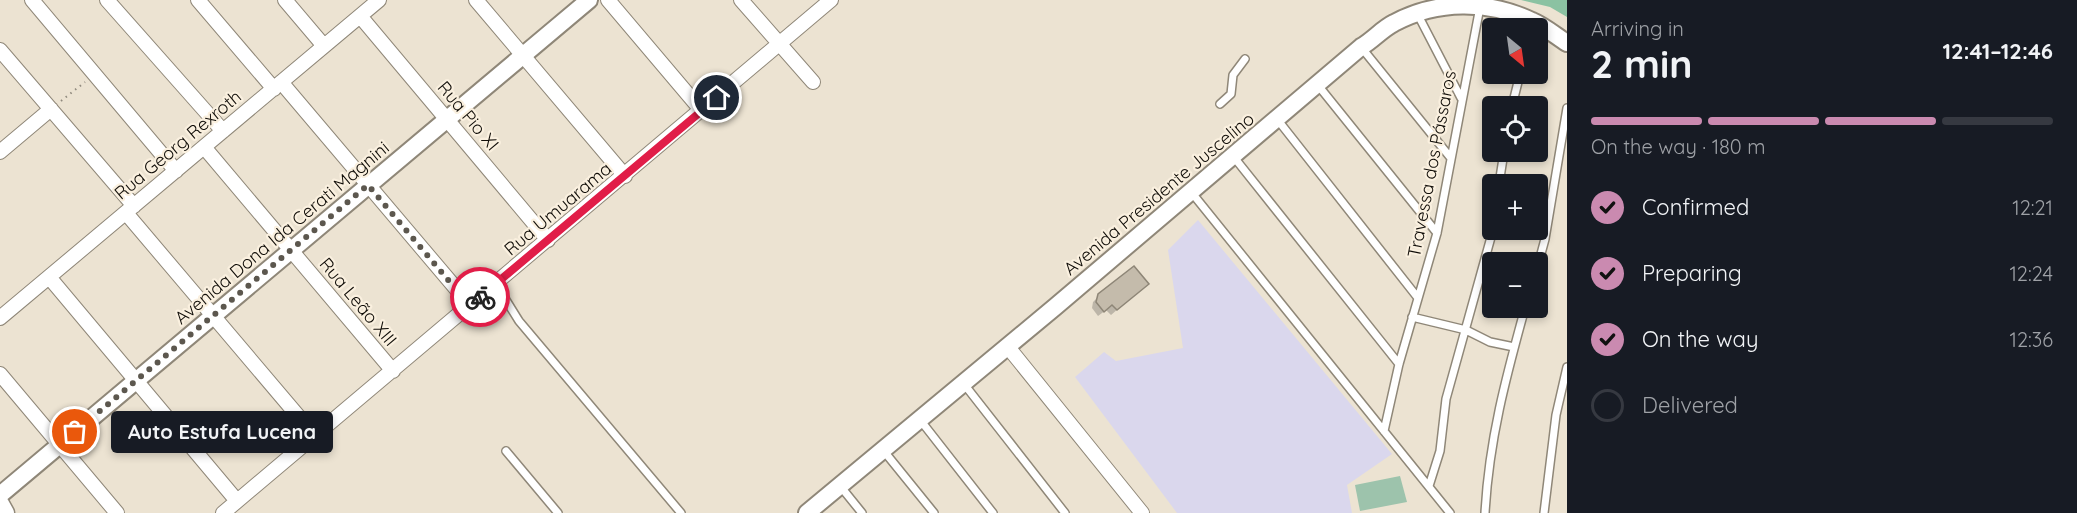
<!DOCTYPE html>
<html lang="en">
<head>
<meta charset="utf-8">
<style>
	:root { --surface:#171b24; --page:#20242c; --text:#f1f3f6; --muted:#9ea1a6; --line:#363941; --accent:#ca8ab0 }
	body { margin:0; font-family:Quicksand,sans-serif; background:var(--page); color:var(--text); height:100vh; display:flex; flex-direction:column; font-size:22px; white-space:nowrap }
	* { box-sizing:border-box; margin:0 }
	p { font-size:20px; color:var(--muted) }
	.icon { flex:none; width:33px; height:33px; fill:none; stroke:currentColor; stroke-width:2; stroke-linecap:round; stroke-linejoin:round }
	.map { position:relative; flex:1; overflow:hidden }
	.drawer { display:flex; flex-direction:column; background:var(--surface); width:510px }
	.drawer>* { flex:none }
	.needle { width:39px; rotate:151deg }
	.controls { position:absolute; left:1482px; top:18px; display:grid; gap:12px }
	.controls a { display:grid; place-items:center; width:66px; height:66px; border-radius:6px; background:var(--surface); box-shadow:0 3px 9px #0003; font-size:30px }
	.pin { position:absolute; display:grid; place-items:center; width:51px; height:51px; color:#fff; margin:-26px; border:3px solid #fff; border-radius:50%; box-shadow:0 2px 6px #0007 }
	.courier { position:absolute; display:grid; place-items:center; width:60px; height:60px; margin:-30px; border:4px solid #e11d48; border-radius:50%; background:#fff; color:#222; box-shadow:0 2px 8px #0007 }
	.bubble { position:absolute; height:42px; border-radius:6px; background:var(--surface); box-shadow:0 3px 9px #0003; font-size:20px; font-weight:800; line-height:42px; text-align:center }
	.headline em { font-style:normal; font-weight:800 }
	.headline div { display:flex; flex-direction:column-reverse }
	.headline { display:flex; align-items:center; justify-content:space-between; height:102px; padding:0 24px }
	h1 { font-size:39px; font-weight:800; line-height:45px }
	.bar { display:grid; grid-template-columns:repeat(4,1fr); gap:9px 6px; align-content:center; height:72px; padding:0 24px }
	.bar i { height:8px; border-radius:4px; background:var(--line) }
	.bar .active { background:var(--accent) }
	.bar p { grid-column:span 4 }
	ol { padding:0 24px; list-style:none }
	li { display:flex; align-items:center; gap:18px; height:66px }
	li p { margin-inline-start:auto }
	li .icon { padding:6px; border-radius:50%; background:var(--accent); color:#111; stroke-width:4 }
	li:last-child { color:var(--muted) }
	li i { width:33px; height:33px; border:3px solid var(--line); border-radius:50% }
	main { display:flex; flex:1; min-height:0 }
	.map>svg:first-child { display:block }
	.industrial { fill:#dad7ed }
	.green { fill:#9dc3ac }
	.forest { fill:#8bc2a2 }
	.shadow { fill:#0003 }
	.building { fill:#c4bbab; stroke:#8e8677; stroke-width:1.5 }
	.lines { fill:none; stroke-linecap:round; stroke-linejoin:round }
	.service-casing { stroke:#8f8778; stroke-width:10 }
	.minor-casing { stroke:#8f8778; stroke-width:16 }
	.tertiary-casing { stroke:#8f8778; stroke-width:20 }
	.secondary-casing { stroke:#8f8778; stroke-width:21 }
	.path { stroke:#908a7e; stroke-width:2; stroke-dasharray:1.5 4.5; stroke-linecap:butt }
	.service { stroke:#fff; stroke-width:7 }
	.minor { stroke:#fff; stroke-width:14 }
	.tertiary { stroke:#fff; stroke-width:16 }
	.secondary { stroke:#fff; stroke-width:18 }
	.done { stroke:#5c574e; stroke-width:6; stroke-dasharray:0 10.8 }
	.route { stroke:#e11d48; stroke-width:8 }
	.labels { text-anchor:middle; stroke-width:4.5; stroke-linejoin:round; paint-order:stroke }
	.street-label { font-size:18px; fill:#0f0c07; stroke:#faf0df }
</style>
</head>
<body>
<main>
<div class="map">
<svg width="1567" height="513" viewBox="0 0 1567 513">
	<rect width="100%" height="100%" fill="#ece3d2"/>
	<path class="industrial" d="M1198,220l194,234 -45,31 5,28h-175l-102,-136 29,-25 12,9 67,-13 -15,-98z"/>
	<path class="green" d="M1400,476l7,26 -47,9 -5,-26z"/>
	<path class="forest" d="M1521,0h46v17l-17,-10z"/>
	<path class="shadow" d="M1147,284l-36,31 -5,-5 -8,6 -6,-8 1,-6 6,-6z"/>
	<path class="building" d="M1134,266l15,18 -32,26 -5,-5 -8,7 -8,-10 2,-8z"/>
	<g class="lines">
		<g class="service-casing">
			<path id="service" d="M1418,15l43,83
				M1361,47l89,110
				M1317,84l120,149
				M1220,104l11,-10 2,-19 12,-16
				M1512,106l8,-32
				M1277,119l141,179
				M1233,156l166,208
				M1499,184l5,-32
				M1192,193l258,320
				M1538,265l7,-26 22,-131
				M496,284l23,37 162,192
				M1412,317l54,13 24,12 24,5
				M964,384l101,129
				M921,421l72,92
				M1384,431l15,-67 38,-131 43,-226
				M883,450l51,63
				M506,451l52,62
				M1429,486l11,-35 6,-52 47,-169
				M841,487l21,26
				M1485,513c4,-73 21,-136 40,-205
				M1544,513l12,-98 11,-48"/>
		</g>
		<g class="minor-casing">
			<path id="minor" d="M32,0l144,171
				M107,0l116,131
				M198,0l76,89
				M285,0l39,46
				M476,0l149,176
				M608,0l94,111
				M741,0l72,82
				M360,16l188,224
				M0,50l134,156
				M281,82l189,223
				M204,147l189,224
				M0,152l51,-43
				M126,213l189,223
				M49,277l188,224
				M0,318l379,-318
				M1008,347l134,166
				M0,374l117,139
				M223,513l608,-513"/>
		</g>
		<g class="tertiary-casing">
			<path id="tertiary" d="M0,495l589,-495
				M807,513l248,-206 306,-260c12,-7 21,-18 33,-24 43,-23 94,-23 138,-2 12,5 24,15 35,22"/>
		</g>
		<g class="secondary-casing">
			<path id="secondary" d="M0,504l5,9"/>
		</g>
		<path class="path" d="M61,101l24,-19"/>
		<use href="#service" class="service"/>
		<use href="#minor" class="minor"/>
		<use href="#tertiary" class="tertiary"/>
		<use href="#secondary" class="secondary"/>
	</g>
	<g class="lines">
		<path class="done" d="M75,432l293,-247 102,121 10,-9"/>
		<path class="route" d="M480,297l237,-199"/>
	</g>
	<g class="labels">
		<g class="street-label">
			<text transform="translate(468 116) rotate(50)" y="6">Rua Pio XI</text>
			<text transform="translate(178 145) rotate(-40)" y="6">Rua Georg Rexroth</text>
			<text transform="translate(1432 164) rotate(-79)" y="6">Travessa dos Pássaros</text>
			<text transform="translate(1159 194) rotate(-40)" y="6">Avenida Presidente Juscelino</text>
			<text transform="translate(558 209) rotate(-40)" y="6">Rua Umuarama</text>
			<text transform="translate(282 233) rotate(-40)" y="6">Avenida Dona Ida Cerati Magnini</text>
			<text transform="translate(358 302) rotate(50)" y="6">Rua Leão XIII</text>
		</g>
	</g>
</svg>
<div class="controls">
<a><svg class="needle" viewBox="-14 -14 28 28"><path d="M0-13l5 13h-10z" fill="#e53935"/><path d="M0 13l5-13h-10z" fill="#9ea1a6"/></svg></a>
<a><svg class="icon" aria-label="locate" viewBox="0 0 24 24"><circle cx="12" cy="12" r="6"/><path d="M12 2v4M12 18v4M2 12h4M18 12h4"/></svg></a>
<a>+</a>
<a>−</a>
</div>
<div class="pin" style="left:75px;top:432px;background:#ea580c"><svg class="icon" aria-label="bag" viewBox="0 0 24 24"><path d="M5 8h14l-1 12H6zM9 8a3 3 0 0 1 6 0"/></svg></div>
<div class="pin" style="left:717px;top:98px;background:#1f2937"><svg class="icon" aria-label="home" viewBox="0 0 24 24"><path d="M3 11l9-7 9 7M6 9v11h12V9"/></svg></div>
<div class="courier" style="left:480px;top:297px"><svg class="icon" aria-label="bike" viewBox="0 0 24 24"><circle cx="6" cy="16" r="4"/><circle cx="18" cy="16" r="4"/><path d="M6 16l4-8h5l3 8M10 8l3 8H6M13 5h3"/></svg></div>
<div class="bubble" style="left:111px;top:411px;width:222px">Auto Estufa Lucena</div>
</div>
<section class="drawer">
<div class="headline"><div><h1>2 min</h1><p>Arriving in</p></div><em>12:41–12:46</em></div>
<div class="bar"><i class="active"></i><i class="active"></i><i class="active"></i><i></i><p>On the way · 180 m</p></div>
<ol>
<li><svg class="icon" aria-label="check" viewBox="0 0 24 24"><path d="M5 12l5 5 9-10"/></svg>Confirmed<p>12:21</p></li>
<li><svg class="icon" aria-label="check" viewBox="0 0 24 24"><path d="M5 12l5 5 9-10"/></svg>Preparing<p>12:24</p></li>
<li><svg class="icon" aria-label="check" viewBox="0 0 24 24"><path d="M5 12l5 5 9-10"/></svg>On the way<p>12:36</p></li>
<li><i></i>Delivered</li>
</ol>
</section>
</main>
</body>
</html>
